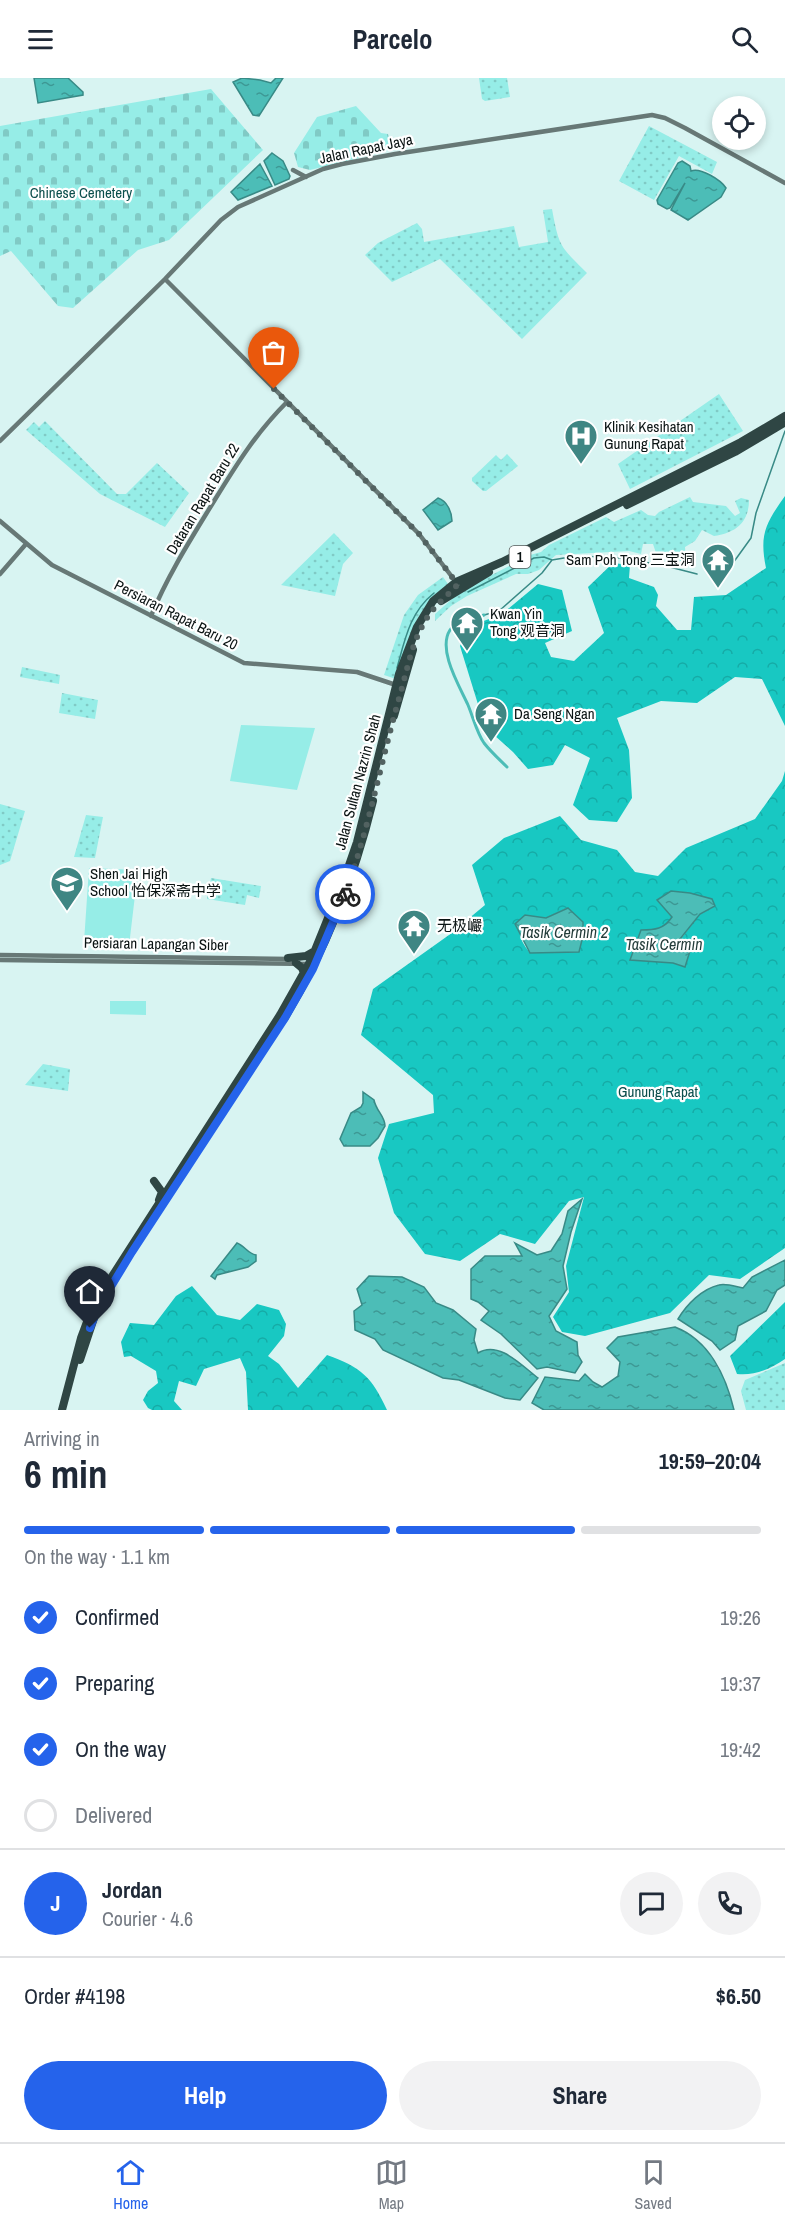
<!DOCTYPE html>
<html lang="en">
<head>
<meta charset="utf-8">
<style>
	:root { --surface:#fff; --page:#f2f2f3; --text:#1f2937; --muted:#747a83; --line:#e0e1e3; --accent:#2563eb }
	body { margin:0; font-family:"Archivo Narrow","Noto Sans SC",sans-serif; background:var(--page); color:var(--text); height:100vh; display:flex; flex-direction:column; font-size:22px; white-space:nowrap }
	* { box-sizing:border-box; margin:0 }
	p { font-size:20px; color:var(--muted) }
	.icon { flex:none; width:33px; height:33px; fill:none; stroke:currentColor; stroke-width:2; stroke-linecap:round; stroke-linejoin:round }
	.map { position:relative; height:1332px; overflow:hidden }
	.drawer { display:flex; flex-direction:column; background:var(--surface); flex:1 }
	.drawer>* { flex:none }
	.tools { position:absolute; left:712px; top:18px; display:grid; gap:12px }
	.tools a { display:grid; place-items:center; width:54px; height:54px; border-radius:50%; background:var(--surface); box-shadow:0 3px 9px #0003; font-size:30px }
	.pin { position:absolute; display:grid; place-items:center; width:51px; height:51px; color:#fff; margin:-62px -26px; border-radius:50% 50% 50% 0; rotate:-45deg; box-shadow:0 0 6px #0007 }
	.pin .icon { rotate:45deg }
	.courier { position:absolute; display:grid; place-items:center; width:60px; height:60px; margin:-30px; border:4px solid #2563eb; border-radius:50%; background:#fff; color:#222; box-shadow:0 2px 8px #0007 }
	.headline em { font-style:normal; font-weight:800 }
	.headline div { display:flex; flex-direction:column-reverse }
	.headline { display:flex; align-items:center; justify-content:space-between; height:102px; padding:0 24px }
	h1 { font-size:39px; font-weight:800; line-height:45px }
	.bar { display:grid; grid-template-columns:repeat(4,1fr); gap:9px 6px; align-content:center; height:72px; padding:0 24px }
	.bar i { height:8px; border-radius:4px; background:var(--line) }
	.bar .current { background:var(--accent) }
	.bar p { grid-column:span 4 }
	.line { display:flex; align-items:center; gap:15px; padding:0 24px; border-top:2px solid var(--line) }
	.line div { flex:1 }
	.round { display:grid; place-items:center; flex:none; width:63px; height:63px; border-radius:32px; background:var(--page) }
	ol { padding:0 24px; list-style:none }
	li { display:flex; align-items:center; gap:18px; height:66px }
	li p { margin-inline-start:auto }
	li .icon { padding:6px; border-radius:50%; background:var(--accent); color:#fff; stroke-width:4 }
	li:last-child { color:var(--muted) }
	li i { width:33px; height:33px; border:3px solid var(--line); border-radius:50% }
	.primary-button { display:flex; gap:12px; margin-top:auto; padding:12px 24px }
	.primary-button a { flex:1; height:69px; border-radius:36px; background:var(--accent); color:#fff; font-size:24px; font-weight:800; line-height:69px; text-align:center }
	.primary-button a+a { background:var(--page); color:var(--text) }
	header { display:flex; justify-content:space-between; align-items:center; height:78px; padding:0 24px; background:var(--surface); font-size:27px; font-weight:800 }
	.menu { display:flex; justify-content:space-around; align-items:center; height:84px; border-top:2px solid var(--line); background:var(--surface); font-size:16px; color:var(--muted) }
	.menu a { display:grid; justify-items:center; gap:3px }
	.menu .current { color:var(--accent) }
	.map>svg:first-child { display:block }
	.grass { fill:url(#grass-dots) }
	.forest { fill:url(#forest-crowns); fill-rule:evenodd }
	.cemetery { fill:url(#cemetery-stones) }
	.garden { fill:#96ede7 }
	.water { fill:url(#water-ripples); stroke:#388a86; stroke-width:1.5 }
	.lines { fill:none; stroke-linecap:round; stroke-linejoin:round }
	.stream { stroke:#388a86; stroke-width:1.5 }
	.canal { stroke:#4cbdb7; stroke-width:3 }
	.secondary { stroke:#677876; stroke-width:4.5 }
	.highway { stroke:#2f4644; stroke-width:8 }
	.done { stroke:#526261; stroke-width:6; stroke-dasharray:0 10.8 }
	.route { stroke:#2563eb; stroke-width:8 }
	.labels { text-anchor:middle; stroke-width:4.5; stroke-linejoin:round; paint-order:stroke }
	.shield { fill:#fff; stroke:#545a5a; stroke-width:1.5 }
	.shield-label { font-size:14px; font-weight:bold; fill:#0a1313 }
	.street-label { font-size:15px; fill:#0a1313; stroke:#fff }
	.park-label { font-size:15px; fill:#0a4e4c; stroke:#fff }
	.poi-label { font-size:15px; fill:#0a1313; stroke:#fff; text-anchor:start }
	.water-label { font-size:16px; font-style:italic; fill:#233c3a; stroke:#fff }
</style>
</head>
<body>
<header><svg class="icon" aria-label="menu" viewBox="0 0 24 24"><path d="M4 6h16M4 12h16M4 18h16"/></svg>Parcelo<svg class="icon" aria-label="search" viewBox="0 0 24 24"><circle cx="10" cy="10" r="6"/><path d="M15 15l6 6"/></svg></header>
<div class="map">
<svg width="785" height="1332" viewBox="0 0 785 1332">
	<defs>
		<pattern id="grass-dots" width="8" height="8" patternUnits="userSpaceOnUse" patternTransform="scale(1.5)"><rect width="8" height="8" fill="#96ede7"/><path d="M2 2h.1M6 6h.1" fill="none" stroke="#80cac5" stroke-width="1.8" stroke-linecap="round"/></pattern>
		<pattern id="forest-crowns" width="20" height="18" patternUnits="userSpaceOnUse" patternTransform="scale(1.5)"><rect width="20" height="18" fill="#18c8c2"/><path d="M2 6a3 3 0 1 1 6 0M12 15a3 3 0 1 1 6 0" fill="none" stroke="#15aba6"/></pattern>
		<pattern id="cemetery-stones" width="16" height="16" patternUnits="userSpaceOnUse" patternTransform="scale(1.5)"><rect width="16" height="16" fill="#96ede7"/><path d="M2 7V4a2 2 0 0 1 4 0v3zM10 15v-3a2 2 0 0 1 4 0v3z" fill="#80cac5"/></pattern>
		<pattern id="water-ripples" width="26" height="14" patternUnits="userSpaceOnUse" patternTransform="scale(1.5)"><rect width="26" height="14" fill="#4cbdb7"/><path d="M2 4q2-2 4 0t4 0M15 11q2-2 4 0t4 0" fill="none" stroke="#3d9894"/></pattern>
	</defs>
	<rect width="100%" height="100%" fill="#d8f4f2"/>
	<path class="grass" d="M479,0h28l3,19 -25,4 -3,-2z
		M649,48l68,36 -5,12 -33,-18 -25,44 -35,-19z
		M552,131c7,38 8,37 35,64l-65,66 -82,-80 -48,23 -27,-27 13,-12 39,-20 5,6 2,13 90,-16 5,21 29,-5 -5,-32z
		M719,316l24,37 -113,58 -12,-25z
		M45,343l72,73h9l31,-31 32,30 -24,34 -65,-33 -74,-64 8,-8 5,5z
		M507,376l11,12 -32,25h-3l-11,-10v-3l24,-23 5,5z
		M690,419l3,5 33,4 9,10 5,-3 -5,-12 6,-3 8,2c0,23 -14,33 -35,36l-12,-6 -7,11 -10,6 1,15 -29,-6 -4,-12h-10l-2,10 -12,-3 -73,4 -17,15 -11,4h-12l-49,22 -16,10 -16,15v-7l26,-23 69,-36 11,-3 8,-7 57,-28 8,5 27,-12 7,5 7,1 4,-4z
		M334,455l19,20 -10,11 -8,32 -54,-11z
		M443,499l5,7 -17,15 -35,80 -12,-4 20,-60 14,-20z
		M22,589l38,8 -1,9 -39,-7z
		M62,615l36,7 -3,19 -36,-6z
		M0,726l25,7 -15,50 -10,4z
		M86,737l17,2 -8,41 -21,-1z
		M211,800l50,8 -2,12 -12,-3 -2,10 -38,-6z
		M43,986l27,5 -2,22 -43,-6z
		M785,1285v47h-39l-5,-19 4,-11z"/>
	<path class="forest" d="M785,418v230l-23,-47 -27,-2 -38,26 -36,-2 -44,17 12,32 3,48 -15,24 -28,-2 -16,-15 17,-47 -25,-13 -12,20 -25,4 -15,-17 -28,-25 -25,-81 8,-19 34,-13 36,-30 24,6 10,41 -27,12 6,14 23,4 30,-28 -16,-46 25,-24 17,2 -1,13 25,9 4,8 -2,11 21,24h14l3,-33 32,-2 40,-27c-7,-34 0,-45 19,-72z
		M785,693v477l-45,31 -31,-4 -39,38 -85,23 -23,-4 -9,-15 16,-25 -3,-26 18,-69 -15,4 -34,43 -35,-10 -40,27 -35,-7 -31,-41 -16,-55 11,-34 45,-11 -1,-18 -72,-60 12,-46 76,-54 36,-30 -13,-40 32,-27 56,-22 21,24 36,10 18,22 23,4 28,-28 69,-29 27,-38zM671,813l19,2 25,13 -15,8 -20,26 5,27 -12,-4 -42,-3 8,-21 28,-14 5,-8 -15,-17zM567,830l12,44 -49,1c-12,-16 -12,-19 -5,-37l21,2z
		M192,1208l25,29 23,5 17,-16 22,6 7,14 -2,12 -16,20 11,8 19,24 29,-33c34,12 45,22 60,55h-139l-2,-38 -6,-14 -36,11 -8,17 -17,-5 -5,20 8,9h-30l-4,-2 -5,-8 5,-9 10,-8 -2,-12 -25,-15 -7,1 -3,-15 9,-19 24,2 22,-29z
		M785,1224v57c-14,10 -31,17 -48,15l-7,-18z"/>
	<path class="cemetery" d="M211,11l52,61 -94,90 -31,10 -65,58 -15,-2 -47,-55 -11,5v-130z
		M356,28l25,27 7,1 4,16 -82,20 -12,-3 -4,-14 23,-36z"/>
	<path class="garden" d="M241,647l74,3 -18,62 -67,-9z
		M89,790l49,2 -9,76 -45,-4z
		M110,923h36v14l-36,-1z"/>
	<path class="water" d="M34,0h34l15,14v3l-45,8z
		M242,0l18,2 11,3 5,-5h7l-24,38 -6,-1 -20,-33z
		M272,75l11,8 7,15 -1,3 -14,6 -11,-24z
		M682,83l8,5 1,5c9,-4 30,9 35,17l-5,9 -33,23 -17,-10 14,-27 -15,25 -3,1 -9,-5 -1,-4 21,-37z
		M260,86l12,22 -34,14 -7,-8z
		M438,420c9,3 14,14 14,23l-14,9 -15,-20z
		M671,813l19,2 22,6 3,7 -15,8 -20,25 10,12 -5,16 -12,-4 -43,-3 11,-30c14,0 23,-1 31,-13l-15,-17z
		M568,830l15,14v14l-4,16 -49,1 -15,-29 10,-9 21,3z
		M363,1014l11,8c2,11 11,16 11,26l-7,12 -8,8h-26l-4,-7 11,-26 10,-6 2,-4z
		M582,1121l-11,33 -8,34 4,23 -18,27 7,15 21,11 1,13 4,7 -7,11 -28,-6 -10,2 -36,-35 -20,-14 8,-9 -11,-9 -7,-3v-30l14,-13h37l-7,-13 22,12 14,-4 11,-17 6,-23z
		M237,1165c8,3 11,11 19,12v6l-8,6 -31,8 -2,4 -4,-3z
		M785,1182v25l-8,5 -11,21 -28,15 -3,14 -15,10 -8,-9 -34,-22c9,-15 24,-30 41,-34 7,-2 18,2 24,3l9,-11z
		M369,1198l33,1 22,10 12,16 17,7 23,19 -2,11 4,13c21,-13 44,13 60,25l-18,22 -15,-2 -46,-18 -16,-2 -60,-28 -8,-11 -20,-9 -1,-19 8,-6 -5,-16z
		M675,1249c34,13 51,49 59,83h-190l-12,-7 13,-26 34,4 6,-7 8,8 9,5 16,-11 2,-14 -13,-14 11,-11z"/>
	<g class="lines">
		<path class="stream" d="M722,494l11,-9 18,-25 5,-25 29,-82
			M713,495l6,-1
			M468,514l66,-34 10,-1 8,3
			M484,537l15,-4 43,-38 10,-13 12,-2 43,-2 55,9 35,9
			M397,590c8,-29 13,-56 37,-75"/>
		<path class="canal" d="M484,537c-10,3 -28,6 -34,15 -13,20 10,57 18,75 5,12 9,28 16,38 7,9 15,16 23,24"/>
		<path class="secondary" d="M293,92l13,7
			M165,201l254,255 37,48
			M0,363l165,-162 56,-59 17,-13 85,-38 19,-5 53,-10 257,-39 13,3 20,10 100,55
			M0,443l52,44 192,98 113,9 39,13
			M0,496l26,-30
			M151,538c16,-39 38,-74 60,-110 24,-39 43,-71 76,-104
			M0,877l290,4
			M0,882l311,4"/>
		<path class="highway" d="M627,427l108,-53 49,-29
			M441,523l48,-29
			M394,638l19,-66
			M288,880l18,-2 7,-4
			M296,885l6,5 2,5
			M284,941c42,-69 70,-140 89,-218
			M154,1103l8,11 -3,8
			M80,1282l17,-51
			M62,1332l19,-72 12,-32 187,-291 31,-55 36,-89 10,-29 42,-168 18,-47 16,-26 23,-19 46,-20 239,-120 44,-26"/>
	</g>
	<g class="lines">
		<path class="done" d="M274,311l145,145 37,48v5c-13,12 -25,22 -33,38 -12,21 -16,46 -23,70 -19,66 -31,134 -55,199"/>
		<path class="route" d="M90,1250l8,-20 34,-56 153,-234 28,-49 32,-75"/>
	</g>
	<defs>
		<g id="hospital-pin" transform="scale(1.725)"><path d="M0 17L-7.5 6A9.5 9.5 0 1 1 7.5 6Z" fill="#3f8683" stroke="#fff"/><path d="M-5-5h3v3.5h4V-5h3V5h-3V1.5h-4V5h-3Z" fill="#fff"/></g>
		<g id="temple-pin" transform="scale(1.725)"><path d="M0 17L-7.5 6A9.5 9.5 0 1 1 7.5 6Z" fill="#3f8683" stroke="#fff"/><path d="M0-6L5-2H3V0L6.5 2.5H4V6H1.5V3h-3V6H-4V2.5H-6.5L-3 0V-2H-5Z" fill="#fff"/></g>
		<g id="school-pin" transform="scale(1.725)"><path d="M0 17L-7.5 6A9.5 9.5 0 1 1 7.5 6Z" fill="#3f8683" stroke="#fff"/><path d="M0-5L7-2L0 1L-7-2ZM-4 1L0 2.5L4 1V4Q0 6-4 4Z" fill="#fff"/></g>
	</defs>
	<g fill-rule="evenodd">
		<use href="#hospital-pin" x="581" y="358"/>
		<use href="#temple-pin" x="718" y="482"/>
		<use href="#temple-pin" x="467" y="545"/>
		<use href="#temple-pin" x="491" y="636"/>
		<use href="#school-pin" x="67" y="805"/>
		<use href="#temple-pin" x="414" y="848"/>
	</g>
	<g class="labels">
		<rect class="shield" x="509.5" y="468" width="21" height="22" rx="4.5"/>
		<g class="shield-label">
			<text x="520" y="484">1</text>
		</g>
		<g class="street-label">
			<text transform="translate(366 71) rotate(-12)" y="5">Jalan Rapat Jaya</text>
			<text transform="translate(203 421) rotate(-59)" y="5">Dataran Rapat Baru 22</text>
			<text transform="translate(176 537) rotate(27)" y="5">Persiaran Rapat Baru 20</text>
			<text transform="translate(358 704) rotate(-75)" y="5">Jalan Sultan Nazrin Shah</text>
			<text transform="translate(156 866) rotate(1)" y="5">Persiaran Lapangan Siber</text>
		</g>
		<g class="park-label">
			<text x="81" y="120">Chinese Cemetery</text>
			<text x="658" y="1019">Gunung Rapat</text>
		</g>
		<g class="poi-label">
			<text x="604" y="354">Klinik Kesihatan<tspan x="604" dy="17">Gunung Rapat</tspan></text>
			<text x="695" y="487" text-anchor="end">Sam Poh Tong 三宝洞</text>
			<text x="490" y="541">Kwan Yin<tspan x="490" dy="17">Tong 观音洞</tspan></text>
			<text x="514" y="641">Da Seng Ngan</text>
			<text x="90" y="801">Shen Jai High<tspan x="90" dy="17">School 怡保深斋中学</tspan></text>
			<text x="437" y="853">无极巗</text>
		</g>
		<g class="water-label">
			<text x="564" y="860">Tasik Cermin 2</text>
			<text x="664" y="872">Tasik Cermin</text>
		</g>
	</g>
</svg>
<div class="tools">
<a><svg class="icon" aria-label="locate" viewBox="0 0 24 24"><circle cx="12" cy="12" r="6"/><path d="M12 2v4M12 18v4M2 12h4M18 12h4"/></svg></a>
</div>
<div class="pin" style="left:274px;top:311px;background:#ea580c"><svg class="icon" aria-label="bag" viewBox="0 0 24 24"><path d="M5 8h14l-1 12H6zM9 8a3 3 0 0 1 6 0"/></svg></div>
<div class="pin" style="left:90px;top:1250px;background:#1f2937"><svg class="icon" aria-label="home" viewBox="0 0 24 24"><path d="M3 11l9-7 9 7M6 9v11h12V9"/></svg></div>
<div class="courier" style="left:345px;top:816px"><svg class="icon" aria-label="bike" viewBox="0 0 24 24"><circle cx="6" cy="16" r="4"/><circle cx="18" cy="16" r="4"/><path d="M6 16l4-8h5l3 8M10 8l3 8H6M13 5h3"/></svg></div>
</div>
<section class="drawer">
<div class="headline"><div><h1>6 min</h1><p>Arriving in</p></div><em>19:59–20:04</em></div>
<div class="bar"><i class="current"></i><i class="current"></i><i class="current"></i><i></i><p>On the way · 1.1 km</p></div>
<ol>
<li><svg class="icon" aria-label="check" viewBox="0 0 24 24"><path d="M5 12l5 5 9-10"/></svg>Confirmed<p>19:26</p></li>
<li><svg class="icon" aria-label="check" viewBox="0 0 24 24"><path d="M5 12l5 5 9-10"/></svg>Preparing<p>19:37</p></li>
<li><svg class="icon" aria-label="check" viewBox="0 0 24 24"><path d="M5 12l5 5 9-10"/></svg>On the way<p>19:42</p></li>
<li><i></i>Delivered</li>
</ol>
<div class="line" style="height:108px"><b class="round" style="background:var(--accent);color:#fff">J</b><div><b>Jordan</b><p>Courier · 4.6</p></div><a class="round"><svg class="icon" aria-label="chat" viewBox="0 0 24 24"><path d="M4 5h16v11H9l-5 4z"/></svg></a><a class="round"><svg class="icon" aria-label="phone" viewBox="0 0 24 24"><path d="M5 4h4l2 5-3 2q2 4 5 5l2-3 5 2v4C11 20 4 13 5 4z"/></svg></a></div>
<div class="line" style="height:78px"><div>Order #4198</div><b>$6.50</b></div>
<div class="primary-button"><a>Help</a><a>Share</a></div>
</section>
<nav class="menu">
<a class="current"><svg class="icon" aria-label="home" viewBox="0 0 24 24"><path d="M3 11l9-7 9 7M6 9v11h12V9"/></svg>Home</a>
<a><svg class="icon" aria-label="map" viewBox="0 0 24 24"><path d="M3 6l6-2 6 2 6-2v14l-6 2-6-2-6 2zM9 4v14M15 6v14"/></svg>Map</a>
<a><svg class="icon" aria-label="saved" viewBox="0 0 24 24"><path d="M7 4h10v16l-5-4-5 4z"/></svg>Saved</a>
</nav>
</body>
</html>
